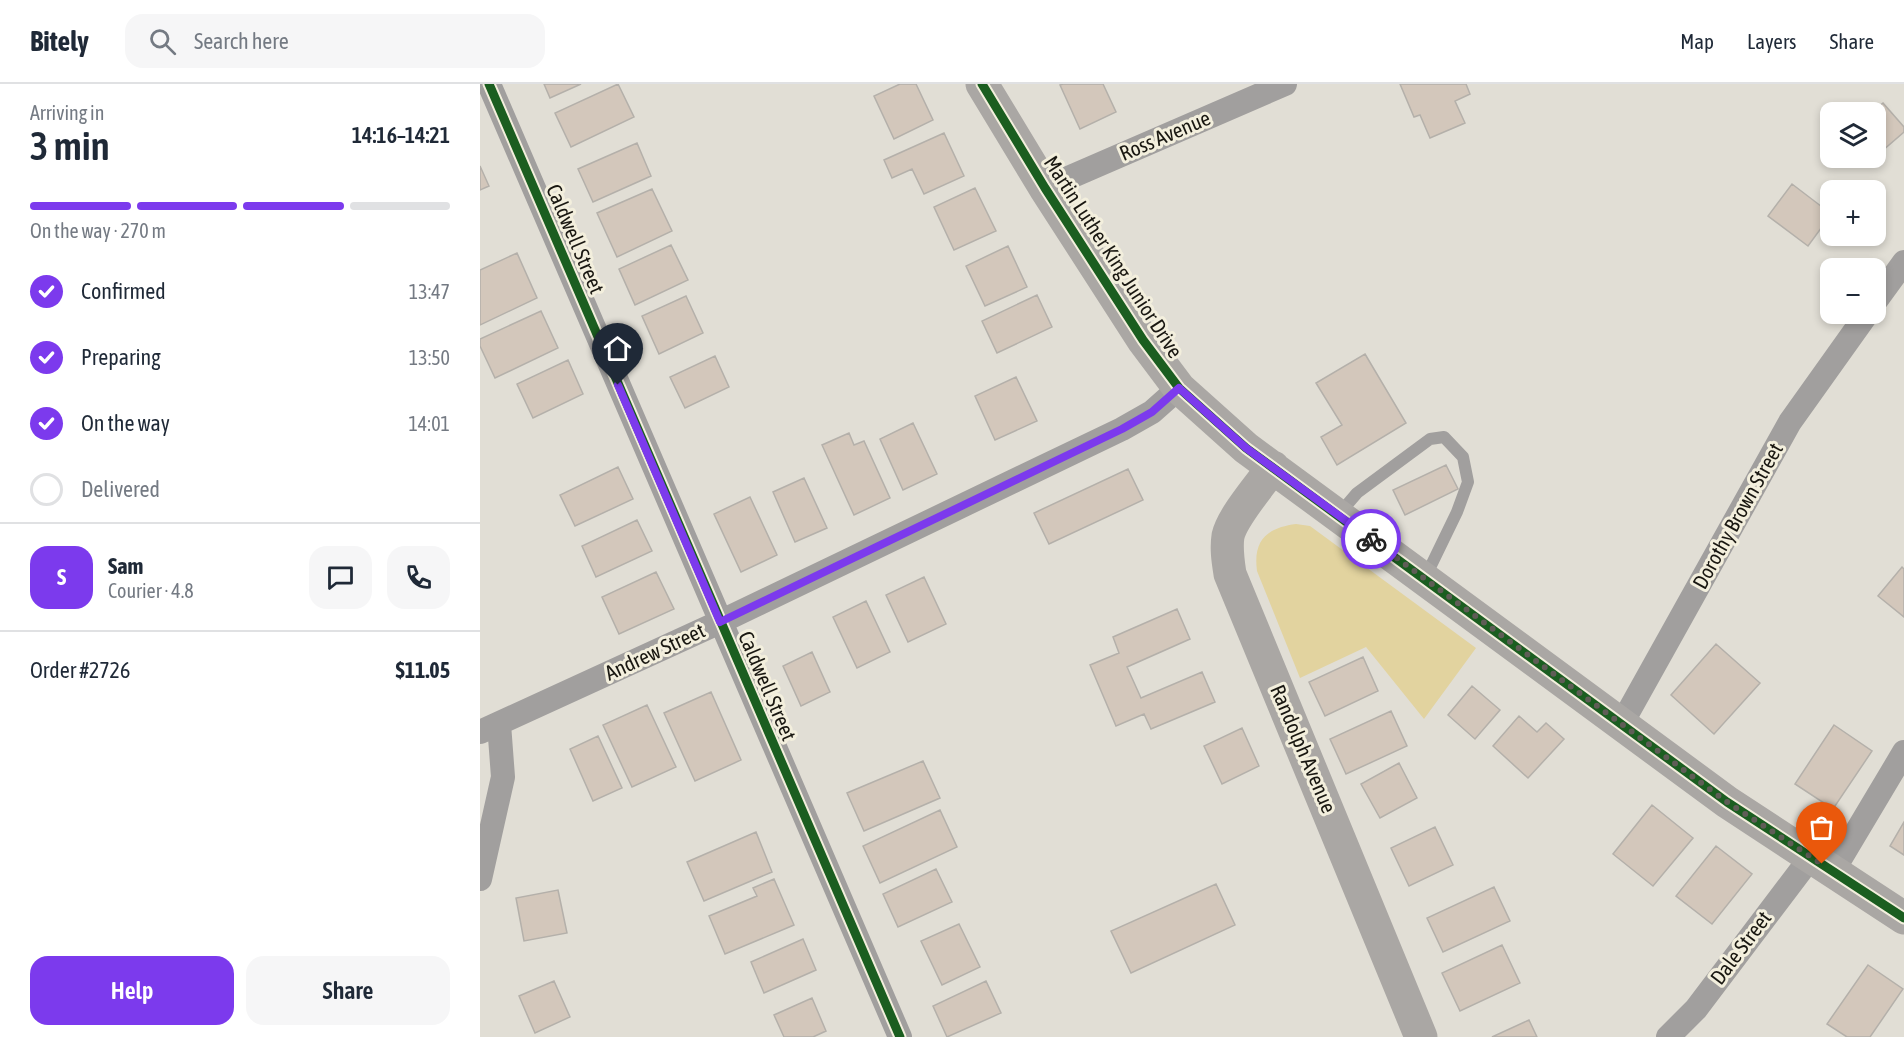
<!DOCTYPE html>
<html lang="en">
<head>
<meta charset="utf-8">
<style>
	:root { --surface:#fff; --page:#f6f6f7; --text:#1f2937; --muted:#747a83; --line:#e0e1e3; --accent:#7c3aed }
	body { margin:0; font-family:"Asap Condensed",sans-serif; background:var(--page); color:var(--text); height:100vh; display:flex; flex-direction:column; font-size:22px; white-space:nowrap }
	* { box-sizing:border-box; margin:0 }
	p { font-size:20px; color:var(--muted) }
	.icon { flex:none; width:33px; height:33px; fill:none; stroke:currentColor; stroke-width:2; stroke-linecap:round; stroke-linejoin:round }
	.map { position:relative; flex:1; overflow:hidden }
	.panel { display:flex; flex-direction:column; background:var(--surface); width:480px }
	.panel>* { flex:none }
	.controls { position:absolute; left:1340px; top:18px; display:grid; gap:12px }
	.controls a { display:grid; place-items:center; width:66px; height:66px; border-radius:12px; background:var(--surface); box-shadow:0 3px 9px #0003; font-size:30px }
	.pin { position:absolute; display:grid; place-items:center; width:51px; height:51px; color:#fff; margin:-62px -26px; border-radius:50% 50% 50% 0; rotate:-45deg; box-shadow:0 0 6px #0007 }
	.pin .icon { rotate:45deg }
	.courier { position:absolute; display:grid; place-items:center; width:60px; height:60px; margin:-30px; border:4px solid #7c3aed; border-radius:50%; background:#fff; color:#222; box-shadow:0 2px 8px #0007 }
	.overview em { font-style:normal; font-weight:600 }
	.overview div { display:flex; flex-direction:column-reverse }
	.overview { display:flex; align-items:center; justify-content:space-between; height:102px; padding:0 30px }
	h1 { font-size:39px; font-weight:600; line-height:45px }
	.bar { display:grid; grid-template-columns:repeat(4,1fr); gap:9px 6px; align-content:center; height:72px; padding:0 30px }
	.bar i { height:8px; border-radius:4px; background:var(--line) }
	.bar .current { background:var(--accent) }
	.bar p { grid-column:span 4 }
	.line { display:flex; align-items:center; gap:15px; padding:0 30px; border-top:2px solid var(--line) }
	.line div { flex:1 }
	.round { display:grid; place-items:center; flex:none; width:63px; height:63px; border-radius:18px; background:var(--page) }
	ol { padding:0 30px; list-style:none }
	li { display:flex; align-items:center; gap:18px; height:66px }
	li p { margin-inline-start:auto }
	li .icon { padding:6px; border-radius:50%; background:var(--accent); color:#fff; stroke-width:4 }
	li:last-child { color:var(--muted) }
	li i { width:33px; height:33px; border:3px solid var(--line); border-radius:50% }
	.cta { display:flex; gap:12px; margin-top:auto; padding:12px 30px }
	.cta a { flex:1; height:69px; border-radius:18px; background:var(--accent); color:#fff; font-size:24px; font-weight:600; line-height:69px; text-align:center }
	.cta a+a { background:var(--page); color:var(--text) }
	header { display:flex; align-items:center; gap:36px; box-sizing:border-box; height:84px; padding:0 30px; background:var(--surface); border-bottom:2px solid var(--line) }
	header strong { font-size:28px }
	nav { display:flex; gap:33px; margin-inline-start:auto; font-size:21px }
	.search { width:420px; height:54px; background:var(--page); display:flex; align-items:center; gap:15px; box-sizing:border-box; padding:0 21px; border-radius:18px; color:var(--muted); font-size:22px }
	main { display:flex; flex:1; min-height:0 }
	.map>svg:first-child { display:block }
	.green { fill:#e2d39f }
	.building { fill:#d3c7bb; stroke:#b4b0aa; stroke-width:1.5 }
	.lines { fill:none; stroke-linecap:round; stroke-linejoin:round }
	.lane { stroke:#a19f9e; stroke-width:12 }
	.street { stroke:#a19f9e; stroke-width:24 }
	.secondary { stroke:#aaa7a4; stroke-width:33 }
	.cycleway-casing { stroke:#f3efdd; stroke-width:13 }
	.cycleway { stroke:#1b5e20; stroke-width:9 }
	.done { stroke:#5f5d56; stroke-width:6; stroke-dasharray:0 10.8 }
	.route { stroke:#7c3aed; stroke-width:8 }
	.labels { text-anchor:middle; stroke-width:6; stroke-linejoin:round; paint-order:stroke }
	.street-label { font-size:21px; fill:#191711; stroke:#f3efdd }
</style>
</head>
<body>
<header>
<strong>Bitely</strong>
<div class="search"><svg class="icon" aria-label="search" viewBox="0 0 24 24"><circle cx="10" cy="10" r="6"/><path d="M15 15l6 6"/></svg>Search here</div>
<nav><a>Map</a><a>Layers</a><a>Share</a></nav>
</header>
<main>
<section class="panel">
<div class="overview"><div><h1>3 min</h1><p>Arriving in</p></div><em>14:16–14:21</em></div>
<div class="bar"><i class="current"></i><i class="current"></i><i class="current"></i><i></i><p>On the way · 270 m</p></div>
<ol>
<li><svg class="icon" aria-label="check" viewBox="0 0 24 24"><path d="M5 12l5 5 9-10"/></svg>Confirmed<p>13:47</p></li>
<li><svg class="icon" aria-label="check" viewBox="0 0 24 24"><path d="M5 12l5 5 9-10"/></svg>Preparing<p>13:50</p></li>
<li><svg class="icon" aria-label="check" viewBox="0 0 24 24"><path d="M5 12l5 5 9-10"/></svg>On the way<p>14:01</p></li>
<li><i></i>Delivered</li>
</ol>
<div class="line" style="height:108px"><b class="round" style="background:var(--accent);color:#fff">S</b><div><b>Sam</b><p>Courier · 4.8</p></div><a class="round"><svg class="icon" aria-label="chat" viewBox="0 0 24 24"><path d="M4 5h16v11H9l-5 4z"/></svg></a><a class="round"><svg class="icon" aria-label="phone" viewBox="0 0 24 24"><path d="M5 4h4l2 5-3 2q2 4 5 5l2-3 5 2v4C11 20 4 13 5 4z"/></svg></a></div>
<div class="line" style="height:78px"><div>Order #2726</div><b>$11.05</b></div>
<div class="cta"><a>Help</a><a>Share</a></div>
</section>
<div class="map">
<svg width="1424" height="953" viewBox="0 0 1424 953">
	<rect width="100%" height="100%" fill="#e1ded5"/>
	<path class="green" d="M816,440l14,2 166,122 -52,71 -58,-72 -66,31 -43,-107c-4,-30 9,-43 39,-47z"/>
	<path class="building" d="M64,0h37l-31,14z
		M138,0l16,33 -63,30 -16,-34z
		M420,0h16l17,36 -39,19 -20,-43z
		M583,0h40l13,28 -36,17 -20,-44z
		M920,0h66l4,10 -15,7 10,22 -35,15 -10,-23 -6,2z
		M1403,19l21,24v5l-29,25v-45h-3z
		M464,49l20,43 -40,18 -12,-25 -20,9 -8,-18z
		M157,59l14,33 -58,26 -15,-33z
		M0,82l9,20 -9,4z
		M1312,100l38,29v3l-22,30 -40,-30z
		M495,104l21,43 -42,19 -20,-43z
		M172,105l20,42 -55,26 -20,-44z
		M191,161l17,35 -53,25 -16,-36z
		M528,162l19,41 -42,19 -19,-40z
		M37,169l20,45 -57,27v-55z
		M557,211l15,32 -55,26 -15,-32z
		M206,212l17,37 -44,21 -17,-38z
		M61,227l17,37 -63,30 -15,-32v-7z
		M885,270l41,69 -69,42 -16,-28 21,-12 -26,-42z
		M235,272l14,31 -44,21 -15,-31z
		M88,276l15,34 -50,24 -16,-34z
		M536,293l21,44 -42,19 -20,-44z
		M433,339l24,51 -34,16 -23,-51z
		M369,349l5,12 10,-4 26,57 -36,17 -32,-70z
		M966,381l12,24 -53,26 -12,-25z
		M138,383l15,32 -58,27 -15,-31z
		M648,385l15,31 -94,44 -15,-31z
		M324,394l23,50 -32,14 -22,-50z
		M270,413l27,58 -36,17 -27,-58z
		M157,436l15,31 -56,26 -14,-31z
		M1422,483l2,2v48l-26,-21z
		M176,488l18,37 -55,25 -17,-37z
		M444,493l22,47 -38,18 -22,-47z
		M386,517l24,51 -33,16 -24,-51z
		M697,525l13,30 -63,28 14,31 61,-26 13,30 -64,27 -7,-15 -28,12 -26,-61 29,-12 -6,-16z
		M1236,560l44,39 -46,51 -43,-39z
		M332,568l18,40 -29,14 -18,-40z
		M883,573l15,34 -53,25 -16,-34z
		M992,602l28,24 -25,29 -27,-24z
		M231,608l30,68 -46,21 -31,-68z
		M167,621l29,62 -44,20 -29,-62z
		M911,627l16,35 -61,28 -16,-35z
		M1039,632l18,16 9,-9 18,16 -36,39 -35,-32z
		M1354,641l38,26 -39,58 -38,-25z
		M762,644l17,38 -37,18 -18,-38z
		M118,652l24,52 -29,13 -23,-52z
		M443,677l17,37 -76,33 -17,-38z
		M919,679l18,35 -37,20 -19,-34z
		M1172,721l41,33 -40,48 -40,-32z
		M460,726l17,37 -77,36 -17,-37z
		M1424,738v33l-14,-9z
		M955,743l18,38 -44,21 -18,-38z
		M276,748l16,40 -68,29 -17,-39z
		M1236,762l36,28 -40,50 -36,-28z
		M456,785l16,33 -54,25 -15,-33z
		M294,795l20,46 -69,29 -16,-38 48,-20 -4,-8z
		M736,800l19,41 -104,48 -20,-42z
		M1014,803l16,34 -67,31 -16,-34z
		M78,806l9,43 -43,8 -8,-43z
		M479,840l21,43 -38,18 -21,-44z
		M323,855l13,31 -52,23 -13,-31z
		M1022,861l18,38 -60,28 -18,-38z
		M1388,881l35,24 -33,48h-23l-20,-13z
		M74,897l16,36 -35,16 -16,-37z
		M506,897l15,32 -54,24 -14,-31z
		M332,914l14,33 -13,6h-29l-10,-22z
		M1049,936l8,17h-45z"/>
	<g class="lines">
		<path class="lane" d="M859,430l18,-21 73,-54 14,-2 19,20 5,25 -11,30 -32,66"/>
		<path class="street" d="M9,0l411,953
			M565,104l240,-104
			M1395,218l29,-40
			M1141,641l169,-303 77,-108
			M0,648l240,-110 402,-193 30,-17 27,-24
			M1353,787l71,-119
			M0,795l23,-102 -4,-53
			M1188,953l28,-28 115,-152"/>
		<path class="secondary" d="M502,0l63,104 98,152 36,48 67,60 481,354 177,116
			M793,383c-12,17 -41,50 -45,69 -2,13 0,25 2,38l191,463"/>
		<g class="cycleway-casing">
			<path id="cycleway" d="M9,0l411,953
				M502,0l63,104 98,152 36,48 67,60 481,354 177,116"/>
		</g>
		<use href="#cycleway" class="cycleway"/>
	</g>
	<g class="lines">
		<path class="done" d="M891,455l356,263 95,62"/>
		<path class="route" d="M138,301l102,237 402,-193 30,-17 27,-24 67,60 125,91"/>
	</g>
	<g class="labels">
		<g class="street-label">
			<text transform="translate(685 52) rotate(-23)" y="7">Ross Avenue</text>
			<text transform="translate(95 155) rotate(67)" y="7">Caldwell Street</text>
			<text transform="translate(633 173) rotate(57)" y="7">Martin Luther King Junior Drive</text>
			<text transform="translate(1258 432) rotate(-61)" y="7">Dorothy Brown Street</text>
			<text transform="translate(175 568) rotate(-25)" y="7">Andrew Street</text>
			<text transform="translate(287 602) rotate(67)" y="7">Caldwell Street</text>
			<text transform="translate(823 665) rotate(67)" y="7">Randolph Avenue</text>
			<text transform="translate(1261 864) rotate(-53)" y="7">Dale Street</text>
		</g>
	</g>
</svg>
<div class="controls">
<a><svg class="icon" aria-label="layers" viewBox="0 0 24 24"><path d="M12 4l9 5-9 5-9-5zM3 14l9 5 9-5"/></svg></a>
<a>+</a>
<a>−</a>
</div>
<div class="pin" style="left:1342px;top:780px;background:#ea580c"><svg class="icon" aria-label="bag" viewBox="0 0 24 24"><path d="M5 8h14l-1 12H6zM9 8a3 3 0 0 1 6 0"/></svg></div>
<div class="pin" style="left:138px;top:301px;background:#1f2937"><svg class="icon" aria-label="home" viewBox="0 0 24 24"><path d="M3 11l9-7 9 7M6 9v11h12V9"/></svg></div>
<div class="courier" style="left:891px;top:455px"><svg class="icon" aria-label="bike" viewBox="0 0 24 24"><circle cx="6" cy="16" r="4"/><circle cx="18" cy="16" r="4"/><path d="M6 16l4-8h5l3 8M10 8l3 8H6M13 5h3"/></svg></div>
</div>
</main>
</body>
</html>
